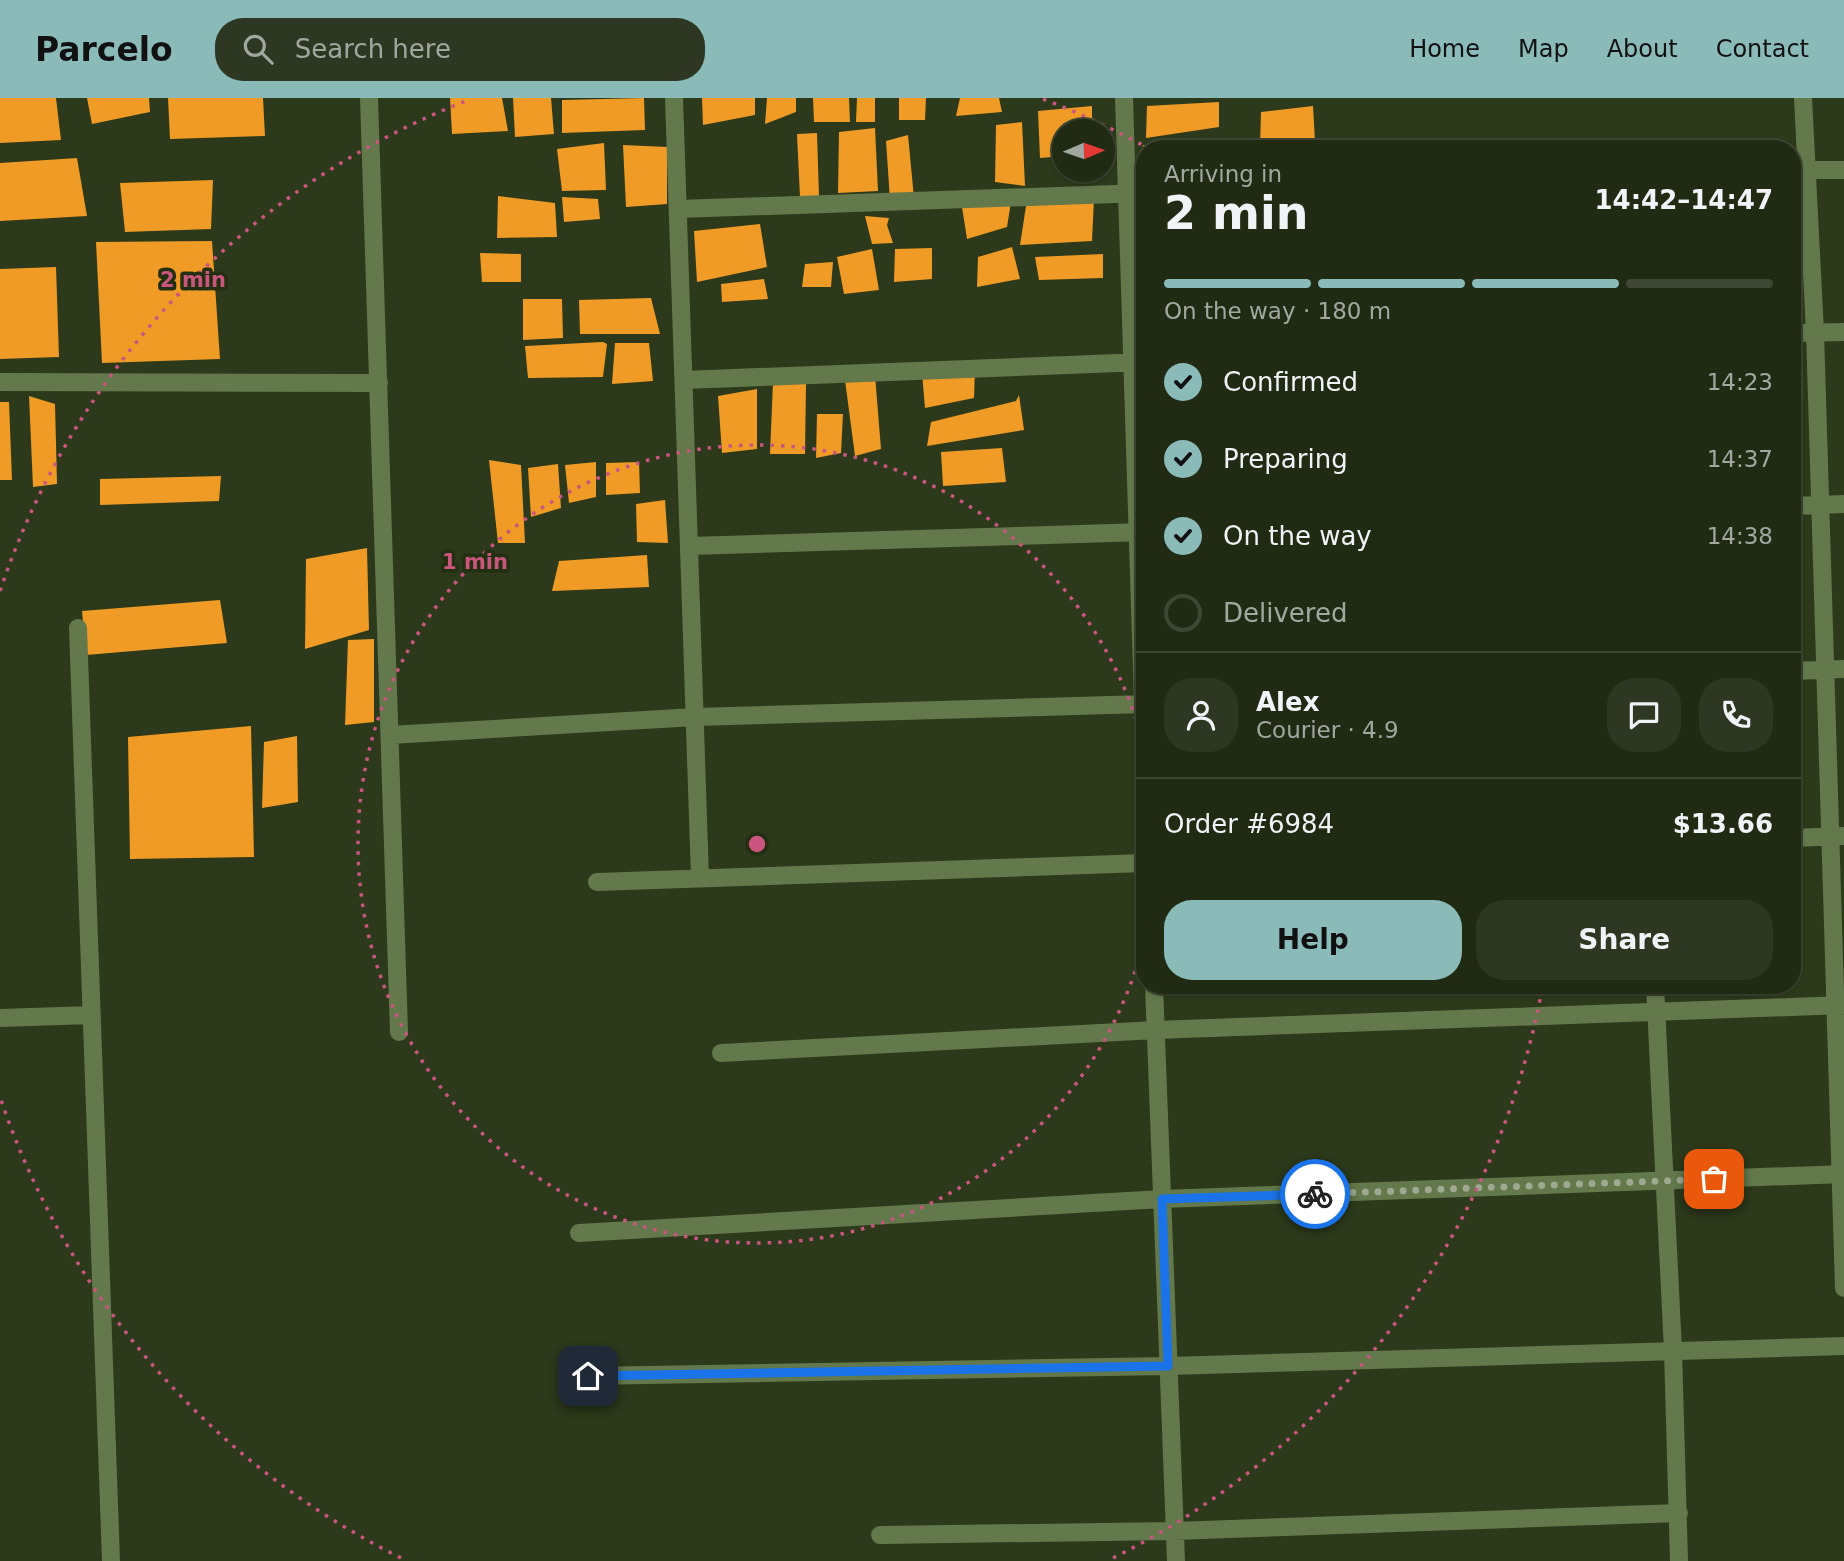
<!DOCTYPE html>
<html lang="en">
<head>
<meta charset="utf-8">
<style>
	:root { --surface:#212b14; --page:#2d3722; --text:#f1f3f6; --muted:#a2a7a0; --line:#3e4734; --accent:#8bbbb9 }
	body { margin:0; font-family:"DejaVu Sans",sans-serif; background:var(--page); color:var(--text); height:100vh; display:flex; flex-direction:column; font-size:26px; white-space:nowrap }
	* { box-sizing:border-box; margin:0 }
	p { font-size:23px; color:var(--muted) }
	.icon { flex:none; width:38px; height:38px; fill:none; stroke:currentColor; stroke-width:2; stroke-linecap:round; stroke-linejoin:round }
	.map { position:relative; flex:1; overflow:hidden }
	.sheet { position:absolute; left:1136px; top:42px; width:665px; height:854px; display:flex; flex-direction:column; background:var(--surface); border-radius:28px; box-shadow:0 2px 5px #0004,0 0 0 2px var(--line) }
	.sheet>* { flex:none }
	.needle { width:46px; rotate:88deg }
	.fabs { position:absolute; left:1052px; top:21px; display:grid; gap:14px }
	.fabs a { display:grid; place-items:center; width:63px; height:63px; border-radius:50%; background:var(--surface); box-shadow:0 2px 5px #0004,0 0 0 2px var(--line); font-size:35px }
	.pin { position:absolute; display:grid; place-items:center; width:60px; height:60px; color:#fff; margin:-30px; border-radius:14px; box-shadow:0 4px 10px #0006 }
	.courier { position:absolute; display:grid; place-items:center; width:70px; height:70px; margin:-35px; border:5px solid #1a73e8; border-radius:50%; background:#fff; color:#222; box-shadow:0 2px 9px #0007 }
	.overview em { font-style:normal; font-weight:700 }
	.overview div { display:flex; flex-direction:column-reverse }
	.overview { display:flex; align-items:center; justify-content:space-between; height:119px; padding:0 28px }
	h1 { font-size:46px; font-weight:700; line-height:52px }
	.bar { display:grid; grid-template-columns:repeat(4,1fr); gap:10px 7px; align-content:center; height:84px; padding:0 28px }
	.bar i { height:9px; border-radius:5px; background:var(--line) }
	.bar .active { background:var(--accent) }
	.bar p { grid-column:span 4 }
	.line { display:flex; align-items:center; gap:18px; padding:0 28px; border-top:2px solid var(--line) }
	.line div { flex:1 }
	.round { display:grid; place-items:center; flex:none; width:74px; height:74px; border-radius:28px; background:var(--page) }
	ol { padding:0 28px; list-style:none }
	li { display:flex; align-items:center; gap:21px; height:77px }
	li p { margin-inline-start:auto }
	li .icon { padding:7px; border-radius:50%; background:var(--accent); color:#111; stroke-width:4 }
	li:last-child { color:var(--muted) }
	li i { width:38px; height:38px; border:4px solid var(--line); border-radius:50% }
	.action { display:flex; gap:14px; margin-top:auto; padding:14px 28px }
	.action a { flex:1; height:80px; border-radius:28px; background:var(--accent); color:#111; font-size:28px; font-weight:700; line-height:80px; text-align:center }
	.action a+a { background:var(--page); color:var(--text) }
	header { display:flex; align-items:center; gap:42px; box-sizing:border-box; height:98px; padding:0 35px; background:var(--accent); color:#111 }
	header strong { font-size:33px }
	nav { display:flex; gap:38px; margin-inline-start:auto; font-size:24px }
	.search { width:490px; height:63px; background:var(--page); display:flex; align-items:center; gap:18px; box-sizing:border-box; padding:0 24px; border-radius:28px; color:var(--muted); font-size:26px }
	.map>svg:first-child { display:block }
	.building { fill:#f09b25 }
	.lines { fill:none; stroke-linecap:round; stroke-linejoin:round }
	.minor { stroke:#63784b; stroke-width:18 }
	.done { stroke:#9fa992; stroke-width:7; stroke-dasharray:0 12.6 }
	.route { stroke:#1a73e8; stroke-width:9 }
	.ring { fill:none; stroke:#ca567f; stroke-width:3.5; stroke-dasharray:3.5 7 }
	.centre { fill:#ca567f; stroke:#222f10; stroke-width:3.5 }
	.ring-label { font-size:21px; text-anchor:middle; font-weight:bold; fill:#ca567f; stroke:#222f10; stroke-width:7; stroke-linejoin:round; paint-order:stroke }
</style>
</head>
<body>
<header>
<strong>Parcelo</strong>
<div class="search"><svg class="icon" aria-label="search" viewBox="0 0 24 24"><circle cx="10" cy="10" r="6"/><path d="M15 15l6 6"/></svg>Search here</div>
<nav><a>Home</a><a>Map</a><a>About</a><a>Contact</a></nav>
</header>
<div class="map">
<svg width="1844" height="1463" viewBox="0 0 1844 1463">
	<rect width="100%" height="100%" fill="#2c391a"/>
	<path class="building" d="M0,0h56l5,42 -61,3z
		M87,0h62l1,14 -58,12z
		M168,0h95l2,38 -95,3z
		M450,0h52l6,33 -56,3z
		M513,0h38l3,36 -39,3z
		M644,0l1,32 -83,3v-33z
		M702,0h53v17l-52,10z
		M767,0h29v14l-31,12z
		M813,0h36l1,24h-36z
		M857,0h18v24h-19z
		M899,0h27l-1,22h-26z
		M960,0h39l3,14 -46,4z
		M1219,4v25l-73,11 1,-32z
		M1092,8v25h-28v25l-24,2 -2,-47z
		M1313,8l2,35 -55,6 1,-35z
		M1022,24l3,64 -30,-4 1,-57z
		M875,30l3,63 -40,2 1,-61z
		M817,35l2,64h-19l-3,-63z
		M908,37l6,63 -24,2 -4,-59z
		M604,45l2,47 -44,1 -5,-42z
		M1202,46v5h-58v41l-6,1 5,-46z
		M623,47l44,2v57l-41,3z
		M77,60l10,58 -87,5v-58z
		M213,82l-2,49 -86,3 -5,-49z
		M498,98l57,7 2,34 -60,1z
		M562,99l36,2 2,20 -36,3z
		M1094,101l-2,42 -72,4 6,-39z
		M1011,104l-4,25 -40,12 -5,-32z
		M865,118l24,2 -2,7 6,18 -21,1z
		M760,126l7,43 -70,15 -3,-51z
		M212,143l8,118 -118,4 -6,-121z
		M1012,149l8,32 -43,8 1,-30z
		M932,150v31l-38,3 1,-33z
		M872,151l7,41 -35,4 -7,-37z
		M480,155l41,1v28h-39z
		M1103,156v24l-64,2 -4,-23z
		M833,164l-2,25h-29l3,-23z
		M56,169l3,90 -59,2v-90z
		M764,181l4,20 -46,3 -1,-18z
		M1144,188v44l-1,1 -5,-44z
		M651,200l9,36h-80l-1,-34z
		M523,201h39l1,39 -40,2z
		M603,244l4,2 -4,33 -75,1 -3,-32z
		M615,245h34l4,38 -41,3z
		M975,271l-1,29 -49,10 -3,-35z
		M875,277l6,74 -26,7 -10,-76z
		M773,284l33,2 -1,70h-35z
		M757,291v60l-35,4 -4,-57z
		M1019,297l5,35 -97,16 4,-24 85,-21z
		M29,298l26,8 2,80 -24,3z
		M0,304h9l3,78h-12z
		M817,316h26l-2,39 -25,5z
		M1002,350l4,34 -63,4 -2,-34z
		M489,362l32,5 4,78h-27z
		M596,364v35l-27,6 -4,-38z
		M639,364l1,31 -34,2v-32z
		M558,366l3,44 -30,9 -3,-49z
		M221,378l-2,25 -119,4v-26z
		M665,402l3,43 -31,-1 -1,-38z
		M367,450l2,82 -64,19 1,-90z
		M647,457l2,32 -97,4 7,-30z
		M220,502l7,43 -141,12 -4,-44z
		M374,541v83l-29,3 3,-85z
		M251,628l3,131 -124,2 -2,-122z
		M297,638l1,66 -36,6 2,-66z"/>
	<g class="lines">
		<path class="minor" d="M369,0l30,934
			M674,0l26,780
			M1124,0l20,635
			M1803,0l12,234 29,956
			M1792,72h52
			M679,111l465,-16
			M1792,235l52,-1
			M684,282l460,-18
			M0,284l379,1
			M1792,408l52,-2
			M690,448l454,-14
			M78,530l33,933
			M1792,573l52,-2
			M390,637l305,-18 449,-13
			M1792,740l52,-2
			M597,784l547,-19
			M1154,887l22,576
			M1655,887l18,366 6,210
			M0,920l91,-3
			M721,955l435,-23 688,-25
			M579,1135l583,-34 682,-25
			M588,1278l580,-10 676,-20
			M880,1437l294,-4 505,-18"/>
	</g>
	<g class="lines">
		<path class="done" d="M1315,1096l399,-15"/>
		<path class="route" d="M588,1278l580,-10 -6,-167 153,-5"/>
	</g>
	<g class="ring">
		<path d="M1144 843A399 399 0 1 1 1144 649"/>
		<path d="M1542 891A798 798 0 0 1 1113 1460M401 1460A798 798 0 0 1 0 999M0 493A798 798 0 0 1 471 1M1043 1A798 798 0 0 1 1144 48"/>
	</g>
	<circle cx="757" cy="746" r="10" class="centre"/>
	<g class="ring-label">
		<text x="193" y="189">2 min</text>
		<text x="475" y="471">1 min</text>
	</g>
</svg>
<div class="fabs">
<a><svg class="needle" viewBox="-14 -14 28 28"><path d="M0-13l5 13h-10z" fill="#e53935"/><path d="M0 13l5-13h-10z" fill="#a2a7a0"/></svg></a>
</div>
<div class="pin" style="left:1714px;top:1081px;background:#ea580c"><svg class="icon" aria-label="bag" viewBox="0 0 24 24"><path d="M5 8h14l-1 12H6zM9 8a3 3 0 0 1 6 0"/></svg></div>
<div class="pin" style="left:588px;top:1278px;background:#1f2937"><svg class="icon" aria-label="home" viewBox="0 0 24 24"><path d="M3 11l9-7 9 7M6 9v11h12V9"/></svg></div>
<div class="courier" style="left:1315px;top:1096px"><svg class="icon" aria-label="bike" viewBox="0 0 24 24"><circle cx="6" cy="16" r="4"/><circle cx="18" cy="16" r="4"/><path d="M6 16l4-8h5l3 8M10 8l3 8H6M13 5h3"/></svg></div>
<section class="sheet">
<div class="overview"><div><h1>2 min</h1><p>Arriving in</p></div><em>14:42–14:47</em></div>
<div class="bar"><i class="active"></i><i class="active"></i><i class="active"></i><i></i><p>On the way · 180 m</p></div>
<ol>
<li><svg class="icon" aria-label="check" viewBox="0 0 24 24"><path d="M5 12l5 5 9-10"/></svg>Confirmed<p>14:23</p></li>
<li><svg class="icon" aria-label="check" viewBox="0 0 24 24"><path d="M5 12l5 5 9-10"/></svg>Preparing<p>14:37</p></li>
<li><svg class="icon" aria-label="check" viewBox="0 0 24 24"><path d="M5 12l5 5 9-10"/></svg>On the way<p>14:38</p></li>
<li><i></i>Delivered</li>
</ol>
<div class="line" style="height:126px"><a class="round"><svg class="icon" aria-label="person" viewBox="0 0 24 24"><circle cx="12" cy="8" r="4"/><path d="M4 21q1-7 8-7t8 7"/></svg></a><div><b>Alex</b><p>Courier · 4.9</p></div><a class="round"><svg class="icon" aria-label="chat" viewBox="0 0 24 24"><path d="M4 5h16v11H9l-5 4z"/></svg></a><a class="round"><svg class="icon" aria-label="phone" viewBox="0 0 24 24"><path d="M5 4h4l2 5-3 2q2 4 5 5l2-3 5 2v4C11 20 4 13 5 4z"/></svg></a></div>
<div class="line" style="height:91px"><div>Order #6984</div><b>$13.66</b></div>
<div class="action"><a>Help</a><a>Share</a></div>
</section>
</div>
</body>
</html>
